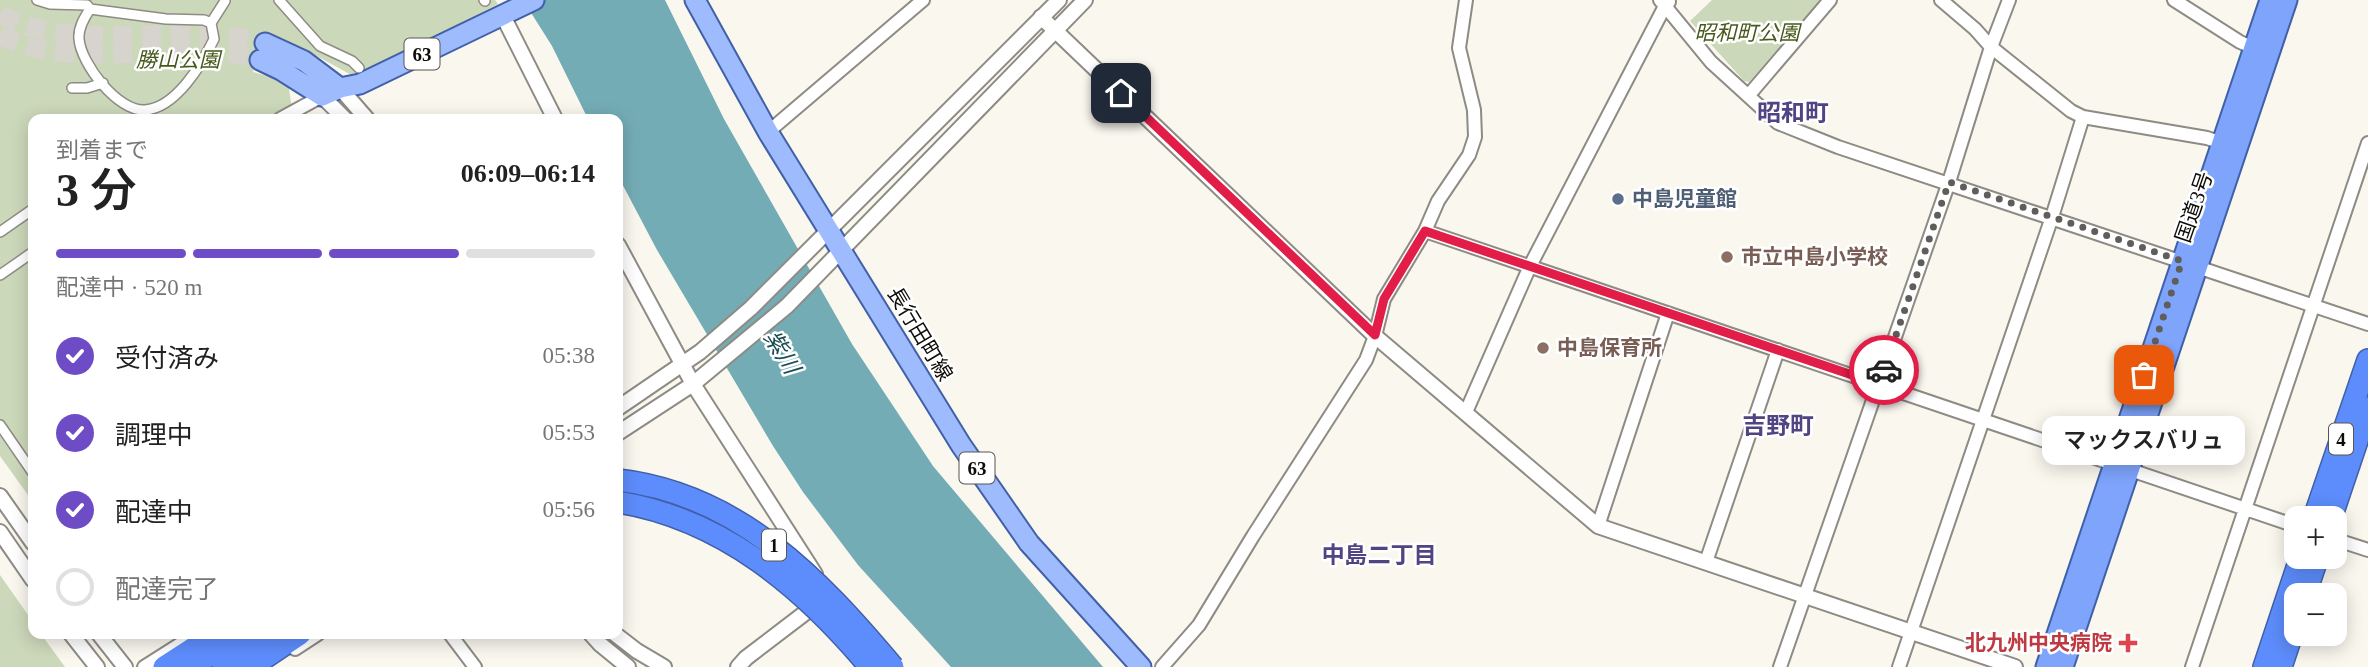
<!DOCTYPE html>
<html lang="ja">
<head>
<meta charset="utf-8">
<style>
	:root { --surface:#fff; --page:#f6f6f6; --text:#222; --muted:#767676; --line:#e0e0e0; --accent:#6e4cc5 }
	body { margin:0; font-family:"Times New Roman","Noto Sans JP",serif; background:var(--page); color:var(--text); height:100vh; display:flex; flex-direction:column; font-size:26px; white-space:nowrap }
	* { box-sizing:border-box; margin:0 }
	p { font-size:23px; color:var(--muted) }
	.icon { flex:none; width:38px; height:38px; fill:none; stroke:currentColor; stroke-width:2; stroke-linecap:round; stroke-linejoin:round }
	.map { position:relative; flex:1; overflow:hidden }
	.drawer { position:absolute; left:28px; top:114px; width:595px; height:525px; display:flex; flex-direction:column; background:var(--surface); border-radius:14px; box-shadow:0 4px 18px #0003 }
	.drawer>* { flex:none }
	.tools { position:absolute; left:2284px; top:506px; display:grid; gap:14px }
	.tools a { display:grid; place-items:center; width:63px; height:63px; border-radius:14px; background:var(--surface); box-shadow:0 4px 18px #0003; font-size:35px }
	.pin { position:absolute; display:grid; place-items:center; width:60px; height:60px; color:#fff; margin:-30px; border-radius:14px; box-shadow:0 4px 10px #0006 }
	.courier { position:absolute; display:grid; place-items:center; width:70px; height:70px; margin:-35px; border:5px solid #e11d48; border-radius:50%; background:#fff; color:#222; box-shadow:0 2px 9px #0007 }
	.bubble { position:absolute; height:49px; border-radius:14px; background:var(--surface); box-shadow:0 4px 18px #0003; font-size:23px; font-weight:600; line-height:49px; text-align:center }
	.summary em { font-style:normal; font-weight:600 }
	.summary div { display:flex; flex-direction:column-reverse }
	.summary { display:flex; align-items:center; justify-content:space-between; height:119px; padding:0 28px }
	h1 { font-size:46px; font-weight:600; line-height:52px }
	.bar { display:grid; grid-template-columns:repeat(4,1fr); gap:10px 7px; align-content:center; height:84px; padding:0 28px }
	.bar i { height:9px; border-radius:5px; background:var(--line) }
	.bar .current { background:var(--accent) }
	.bar p { grid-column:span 4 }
	ol { padding:0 28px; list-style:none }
	li { display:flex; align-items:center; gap:21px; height:77px }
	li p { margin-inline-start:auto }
	li .icon { padding:7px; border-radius:50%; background:var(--accent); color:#fff; stroke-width:4 }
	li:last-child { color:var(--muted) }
	li i { width:38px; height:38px; border:4px solid var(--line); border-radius:50% }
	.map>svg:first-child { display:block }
	.green { fill:#ccd8ba }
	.water { fill:#74acb6 }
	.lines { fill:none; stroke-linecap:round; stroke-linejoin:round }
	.primary-tunnel { stroke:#d6d4cc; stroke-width:19; stroke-dasharray:19 10; stroke-linecap:butt }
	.pedestrian-casing { stroke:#8e8b84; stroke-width:12 }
	.minor-casing { stroke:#8e8b84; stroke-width:16 }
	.tertiary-casing { stroke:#8e8b84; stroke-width:18 }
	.primary-casing { stroke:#4160a7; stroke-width:23 }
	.trunk-casing { stroke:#4160a7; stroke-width:23 }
	.motorway-casing { stroke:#4160a7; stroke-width:24 }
	.pedestrian { stroke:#fff; stroke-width:9 }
	.minor { stroke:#fff; stroke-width:12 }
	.tertiary { stroke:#fff; stroke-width:14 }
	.primary { stroke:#9ebbfd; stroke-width:19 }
	.trunk { stroke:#7ea4fc; stroke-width:19 }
	.motorway { stroke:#5d8dfc; stroke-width:21 }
	.motorway-bridge-casing { stroke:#4160a7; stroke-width:24; stroke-linecap:butt }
	.motorway-bridge { stroke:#5d8dfc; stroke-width:21 }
	.done { stroke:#605e5a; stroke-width:7; stroke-dasharray:0 12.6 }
	.route { stroke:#e11d48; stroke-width:9 }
	.service-dot { fill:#5c6f8a; stroke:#fff; stroke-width:2.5 }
	.education-dot { fill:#8d6e63; stroke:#fff; stroke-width:2.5 }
	.health-dot { fill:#e0444e; stroke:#fff; stroke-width:2.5 }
	.labels { text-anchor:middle; stroke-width:5; stroke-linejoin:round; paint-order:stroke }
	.shield { fill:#fff; stroke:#565553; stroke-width:2 }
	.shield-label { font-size:19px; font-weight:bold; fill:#0d0c09 }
	.park-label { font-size:21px; font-style:italic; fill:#46581a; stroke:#fff }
	.service-label { font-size:21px; font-weight:bold; fill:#4e5e75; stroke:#fff; text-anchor:start }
	.street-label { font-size:21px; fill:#0d0c09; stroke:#fff }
	.education-label { font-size:21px; font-weight:bold; fill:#785e54; stroke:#fff; text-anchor:start }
	.health-label { font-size:21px; font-weight:bold; fill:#be3a42; stroke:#fff; text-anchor:end }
	.water-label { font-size:23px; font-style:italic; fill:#1b4d55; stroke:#fff }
	.neighbourhood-label { font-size:23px; font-weight:bold; fill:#514482; stroke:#fff }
	.quarter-label { font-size:24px; font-weight:bold; fill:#514482; stroke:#fff }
</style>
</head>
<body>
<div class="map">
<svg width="2368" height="667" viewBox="0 0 2368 667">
	<rect width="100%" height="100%" fill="#faf7ef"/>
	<path class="green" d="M0,0h495l3,4 -143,73 -49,-27 -40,-16 -13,38 35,10 4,27 -23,10h-236v383l-33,-46z
		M1712,0h108l-71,82 -5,-1 -54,-60z
		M0,575l33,47v12h8l24,33h-65z"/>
	<path class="water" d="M523,0h142l59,119 128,225 81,122 170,201h-152l-93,-102 -55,-73 -30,-46 -116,-196 -39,-74v-57h-30l-36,-73z"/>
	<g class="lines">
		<path class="primary-tunnel" d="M0,15c83,41 178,4 265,28
			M0,35c60,34 156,11 223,17 12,1 25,5 37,8"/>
		<g class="pedestrian-casing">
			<path id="pedestrian" d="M37,0l13,4 37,1 3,4
				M279,0l41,46 32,15 7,7
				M484,0l1,1
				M90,9l76,10 38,1 7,3 3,16c-12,25 -38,69 -69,71 -27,2 -64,-46 -66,-71 -1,-11 5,-21 11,-30z
				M211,23l14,-22
				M72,88h15l16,-5
				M0,232l33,-23
				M0,275l33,-23
				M0,425l33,48"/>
		</g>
		<g class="minor-casing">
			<path id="minor" d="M1660,0l51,62 67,61 60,24 530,177
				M1941,0l34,29 16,18 80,64 12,6 124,21 21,7
				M2174,0l66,42 14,6
				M1748,96l82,-96
				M280,119l42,-23
				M768,132l155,-132
				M1425,231l871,295
				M1466,412l64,-146 135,-260 4,-4
				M1598,526l70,-213
				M2334,539l34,11
				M1706,562l72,-212
				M450,634l25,33
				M295,649l23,-15
				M144,667l52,-33
				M1162,667l37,-42 54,-89 113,-176 9,-24 9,-37 41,-68 13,-30 31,-46 6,-18 -1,-27 -15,-62 7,-48
				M1780,667l169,-485 42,-135 18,-47
				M1899,667l153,-450 31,-100
				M2192,667l176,-524"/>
		</g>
		<g class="tertiary-casing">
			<path id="tertiary" d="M502,14l53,105
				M1041,17l334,319 223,190 417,141
				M340,88l27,31
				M322,96l23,23
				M618,245l75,139 122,190
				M618,408l82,-56 51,-44 308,-308
				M618,433l75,-49 94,-78 298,-306
				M0,496l33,47
				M0,532l33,48
				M71,634l26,33
				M99,634l26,33
				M591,634l9,10 28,23
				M615,634l22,17 27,16
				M738,667l8,-9 72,-55"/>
		</g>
		<g class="primary-casing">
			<path id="primary" d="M695,0l73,132 193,313 68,98 112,124
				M265,43l39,18 36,27
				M260,60l21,10 41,26 18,-8 20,-4 174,-84"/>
		</g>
		<g class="trunk-casing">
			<path id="trunk" d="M2046,667l224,-667
				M2063,667l224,-667"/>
		</g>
		<g class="motorway-casing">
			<path id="motorway" d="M2314,518l54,-158
				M2331,518l37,-110
				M2305,595l13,-39
				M164,667l51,-33
				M191,667l51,-33
				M223,667l51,-33
				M251,667l49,-33
				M2264,667l37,-111
				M2281,667l15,-45"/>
		</g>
		<use href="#pedestrian" class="pedestrian"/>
		<use href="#minor" class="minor"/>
		<use href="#tertiary" class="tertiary"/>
		<use href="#primary" class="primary"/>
		<use href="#trunk" class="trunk"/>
		<use href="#motorway" class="motorway"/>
		<g class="motorway-bridge-casing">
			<path id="motorway-bridge" d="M618,480c121,14 201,99 275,187
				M618,502c105,17 186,86 252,165"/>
		</g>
		<use href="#motorway-bridge" class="motorway-bridge"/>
	</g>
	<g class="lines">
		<path class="done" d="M1884,370l65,-188 233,79 -38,114"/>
		<path class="route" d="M1121,93l254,242 9,-36 41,-68 454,153 5,-14"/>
	</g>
	<circle class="service-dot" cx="1618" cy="199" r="7"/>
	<g class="education-dot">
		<circle cx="1727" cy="257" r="7"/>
		<circle cx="1543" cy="348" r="7"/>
	</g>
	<path class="health-dot" d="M2124.5 632.5h7v7h7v7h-7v7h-7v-7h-7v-7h7z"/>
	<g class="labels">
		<g class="shield">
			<rect x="404.5" y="38.5" width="35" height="31" rx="5"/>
			<rect x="2329" y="423.5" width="24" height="31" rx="5"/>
			<rect x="959.5" y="452.5" width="35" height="31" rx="5"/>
			<rect x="762" y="529.5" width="24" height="31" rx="5"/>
		</g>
		<g class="shield-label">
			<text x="422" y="61">63</text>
			<text x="2341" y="446">4</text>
			<text x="977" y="475">63</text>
			<text x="774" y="552">1</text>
		</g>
		<g class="park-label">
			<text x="1747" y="40">昭和町公園</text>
			<text x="178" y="67">勝山公園</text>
		</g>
		<g class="service-label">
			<text x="1632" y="206">中島児童館</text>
		</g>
		<g class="street-label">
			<text transform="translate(2194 207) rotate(-71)" y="7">国道3号</text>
			<text transform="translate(920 334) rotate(59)" y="7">長行田町線</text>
		</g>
		<g class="education-label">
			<text x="1741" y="264">市立中島小学校</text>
			<text x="1557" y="355">中島保育所</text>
		</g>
		<g class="health-label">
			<text x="2112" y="650">北九州中央病院</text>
		</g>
		<g class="water-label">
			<text transform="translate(782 352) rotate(59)" y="8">紫川</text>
		</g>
		<g class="neighbourhood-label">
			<text x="1379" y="563">中島二丁目</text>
		</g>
		<g class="quarter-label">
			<text x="1793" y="121">昭和町</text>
			<text x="1778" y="434">吉野町</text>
		</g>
	</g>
</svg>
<div class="tools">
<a>+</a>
<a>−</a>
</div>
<div class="pin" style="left:2144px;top:375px;background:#ea580c"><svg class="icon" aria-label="bag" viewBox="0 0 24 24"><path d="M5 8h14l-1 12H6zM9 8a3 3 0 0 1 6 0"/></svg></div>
<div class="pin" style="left:1121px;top:93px;background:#1f2937"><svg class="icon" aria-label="home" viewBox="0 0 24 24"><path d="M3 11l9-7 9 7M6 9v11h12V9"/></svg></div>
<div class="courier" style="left:1884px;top:370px"><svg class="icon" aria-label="car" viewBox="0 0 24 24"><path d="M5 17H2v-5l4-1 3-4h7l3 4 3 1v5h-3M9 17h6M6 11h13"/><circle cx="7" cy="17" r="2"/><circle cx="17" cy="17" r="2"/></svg></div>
<div class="bubble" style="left:2042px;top:416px;width:203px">マックスバリュ</div>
<section class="drawer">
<div class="summary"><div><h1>3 分</h1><p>到着まで</p></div><em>06:09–06:14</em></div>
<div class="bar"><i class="current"></i><i class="current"></i><i class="current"></i><i></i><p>配達中 · 520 m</p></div>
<ol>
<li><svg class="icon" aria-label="check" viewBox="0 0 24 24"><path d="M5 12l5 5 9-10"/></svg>受付済み<p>05:38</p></li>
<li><svg class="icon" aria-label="check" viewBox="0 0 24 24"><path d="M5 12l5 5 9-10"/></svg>調理中<p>05:53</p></li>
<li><svg class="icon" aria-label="check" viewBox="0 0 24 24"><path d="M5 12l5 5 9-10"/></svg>配達中<p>05:56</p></li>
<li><i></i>配達完了</li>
</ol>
</section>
</div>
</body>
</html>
